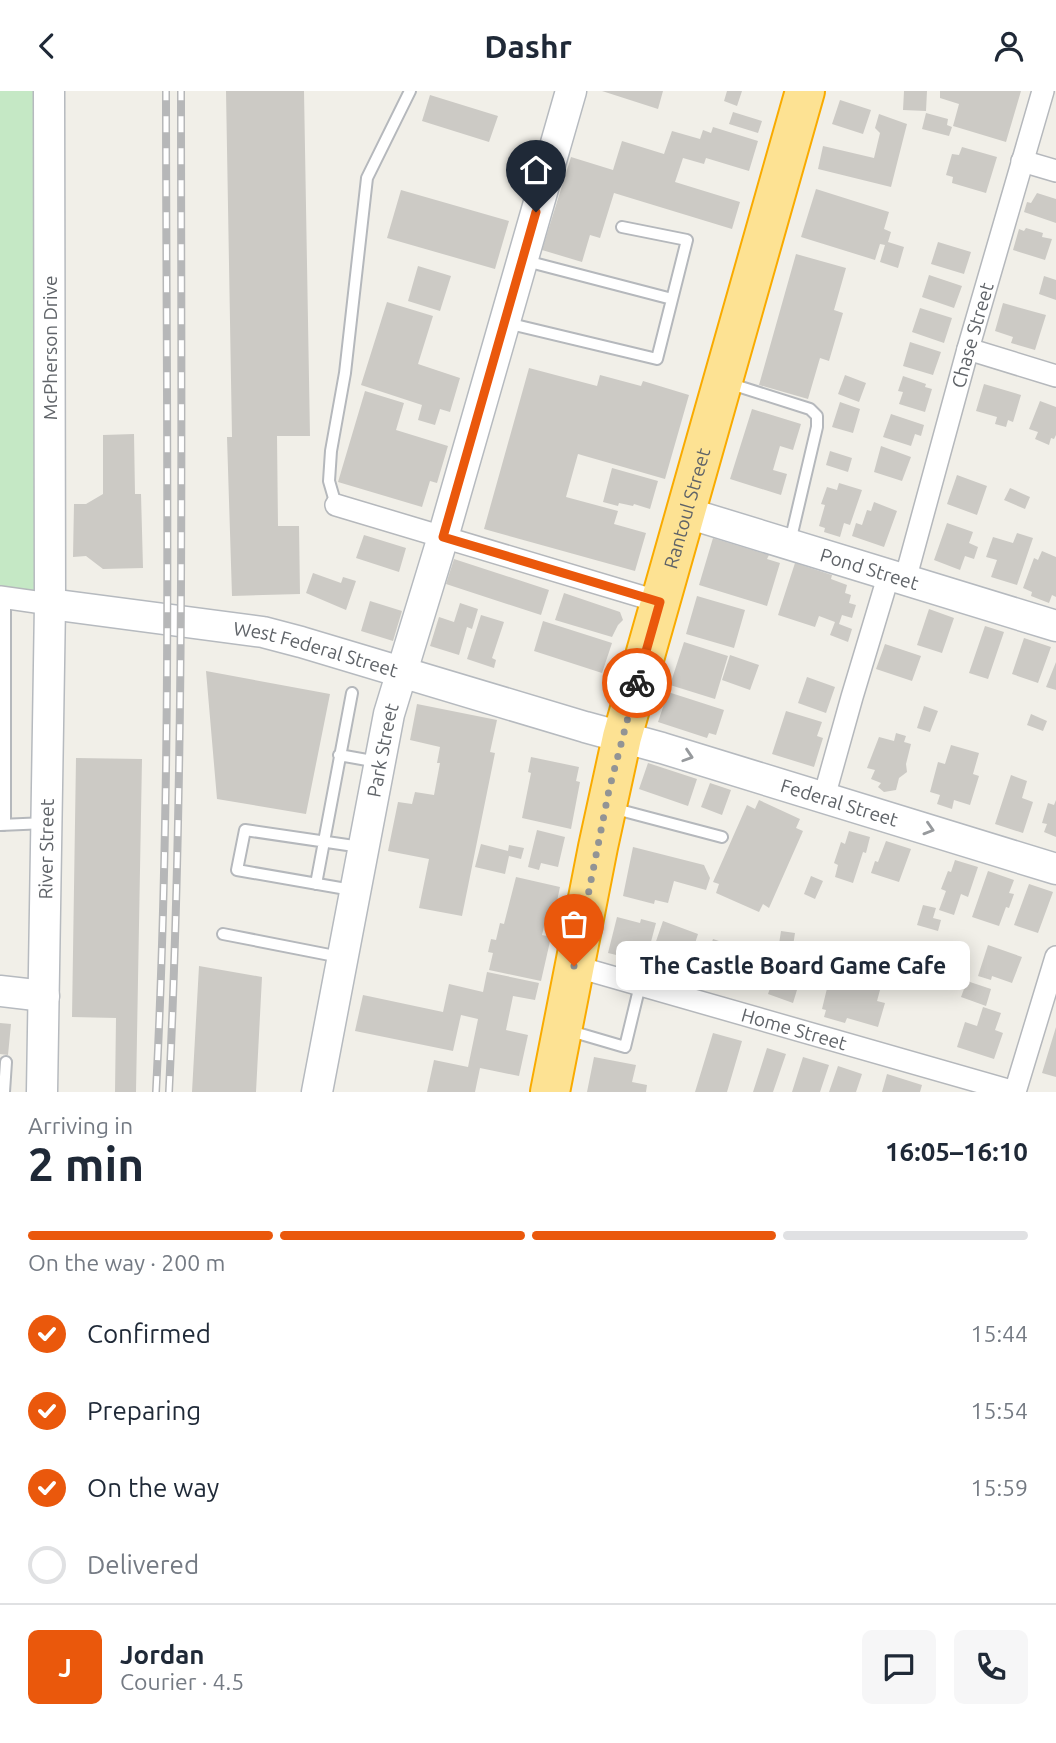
<!DOCTYPE html>
<html lang="en">
<head>
<meta charset="utf-8">
<style>
	:root { --surface:#fff; --page:#f6f6f7; --text:#1f2937; --muted:#747a83; --line:#e0e1e3; --accent:#ea580c }
	body { margin:0; font-family:Ubuntu,sans-serif; background:var(--page); color:var(--text); height:100vh; display:flex; flex-direction:column; font-size:26px; white-space:nowrap }
	* { box-sizing:border-box; margin:0 }
	p { font-size:23px; color:var(--muted) }
	.icon { flex:none; width:38px; height:38px; fill:none; stroke:currentColor; stroke-width:2; stroke-linecap:round; stroke-linejoin:round }
	.map { position:relative; height:1001px; overflow:hidden }
	.panel { display:flex; flex-direction:column; background:var(--surface); flex:1 }
	.panel>* { flex:none }
	.pin { position:absolute; display:grid; place-items:center; width:60px; height:60px; color:#fff; margin:-72px -30px; border-radius:50% 50% 50% 0; rotate:-45deg; box-shadow:0 0 7px #0007 }
	.pin .icon { rotate:45deg }
	.courier { position:absolute; display:grid; place-items:center; width:70px; height:70px; margin:-35px; border:5px solid #ea580c; border-radius:50%; background:#fff; color:#222; box-shadow:0 2px 9px #0007 }
	.bubble { position:absolute; height:49px; border-radius:10px; background:var(--surface); box-shadow:0 4px 18px #0003; font-size:23px; font-weight:700; line-height:49px; text-align:center }
	.summary em { font-style:normal; font-weight:700 }
	.summary div { display:flex; flex-direction:column-reverse }
	.summary { display:flex; align-items:center; justify-content:space-between; height:119px; padding:0 28px }
	h1 { font-size:46px; font-weight:700; line-height:52px }
	.bar { display:grid; grid-template-columns:repeat(4,1fr); gap:10px 7px; align-content:center; height:84px; padding:0 28px }
	.bar i { height:9px; border-radius:5px; background:var(--line) }
	.bar .active { background:var(--accent) }
	.bar p { grid-column:span 4 }
	.line { display:flex; align-items:center; gap:18px; padding:0 28px; border-top:2px solid var(--line) }
	.line div { flex:1 }
	.round { display:grid; place-items:center; flex:none; width:74px; height:74px; border-radius:10px; background:var(--page) }
	ol { padding:0 28px; list-style:none }
	li { display:flex; align-items:center; gap:21px; height:77px }
	li p { margin-inline-start:auto }
	li .icon { padding:7px; border-radius:50%; background:var(--accent); color:#fff; stroke-width:4 }
	li:last-child { color:var(--muted) }
	li i { width:38px; height:38px; border:4px solid var(--line); border-radius:50% }
	header { display:flex; justify-content:space-between; align-items:center; height:91px; padding:0 28px; background:var(--surface); font-size:32px; font-weight:700 }
	.map>svg:first-child { display:block }
	.green { fill:#c5e8c5 }
	.building { fill:#cccac5 }
	.lines { fill:none; stroke-linecap:round; stroke-linejoin:round }
	.lane-casing { stroke:#b5b8bc; stroke-width:14 }
	.street-casing { stroke:#b5b8bc; stroke-width:24 }
	.secondary-casing { stroke:#b6babf; stroke-width:33 }
	.highway-casing { stroke:#f9ab00; stroke-width:42 }
	.lane { stroke:#fff; stroke-width:10 }
	.street { stroke:#fff; stroke-width:21 }
	.secondary { stroke:#fff; stroke-width:30 }
	.highway { stroke:#fde293; stroke-width:38 }
	.rail-casing { stroke:#b6b7b8; stroke-width:8 }
	.rail { stroke:#fff; stroke-width:5; stroke-dasharray:16; stroke-linecap:butt }
	.oneway { stroke:#979a9d }
	.done { stroke:#929495; stroke-width:7; stroke-dasharray:0 12.6 }
	.route { stroke:#ea580c; stroke-width:9 }
	.labels { text-anchor:middle; stroke-width:5; stroke-linejoin:round; paint-order:stroke }
	.street-label { font-size:19px; fill:#5f6368; stroke:#fff }
</style>
</head>
<body>
<header><svg class="icon" aria-label="back" viewBox="0 0 24 24"><path d="M15 5l-7 7 7 7"/></svg>Dashr<svg class="icon" aria-label="person" viewBox="0 0 24 24"><circle cx="12" cy="8" r="4"/><path d="M4 21q1-7 8-7t8 7"/></svg></header>
<div class="map">
<svg width="1056" height="1001" viewBox="0 0 1056 1001">
	<rect width="100%" height="100%" fill="#f1efe8"/>
	<path class="green" d="M0,0h49l1,513 -50,-7z"/>
	<path class="building" d="M226,0h78l6,345h-33l1,90h21l1,68 -68,2 -5,-159h5z
		M602,0h61l-5,18z
		M727,0h15l-5,15 -13,-5z
		M904,0h23l-1,20 -23,-1z
		M940,0h81l-15,51 -53,-16 6,-22 -19,-6z
		M430,4l68,21 -9,26 -67,-21z
		M840,9l31,10 -8,24 -31,-10z
		M733,21l29,9 -4,12 -29,-9z
		M926,22l22,6 -1,6 5,2 -3,9 -27,-7z
		M879,23l28,10 -16,63 -73,-18 5,-23 51,12 6,-25 -5,-5z
		M713,36l45,14 -9,30 -43,-13 -2,6 -21,-6 -8,24 65,20 -8,27 -118,-36 -14,45 -10,-3 -8,27 -40,-12 29,-93 42,13 9,-29 42,13 8,-23 28,8 3,-9 8,3z
		M962,56l35,10 -11,36 -34,-10 1,-6 -7,-2 6,-21 7,1z
		M816,98l73,23 -5,17 7,3 -3,10 16,5 -6,21 -18,-6 5,-17 -5,-1 -5,16 -74,-23z
		M401,99l108,31 -14,48 -108,-31z
		M1037,102l19,6v24l-32,-11 3,-10 4,1z
		M1026,137l17,5 -1,4 10,2 -7,21 -32,-10 6,-21 5,2z
		M938,151l33,10 -7,22 -33,-10z
		M796,163l50,14 -12,42 9,3 -14,48 -9,-3 -12,41 -49,-14z
		M418,175l33,10 -11,35 -32,-10z
		M929,184l33,11 -8,22 -32,-11z
		M1044,185l12,4v20l-17,-6z
		M387,211l46,14 -15,48 42,14 -10,34 -10,-3 -5,16 -17,-5 4,-15 -61,-20z
		M1003,212l43,12 -11,35 -24,-7 2,-6 -18,-6z
		M920,217l32,10 -8,25 -32,-11z
		M910,251l31,10 -8,23 -30,-9z
		M529,277l68,18 3,-11 41,11 2,-5 46,14 -24,84 -87,-25 -12,43 52,14 -4,13 32,9 -11,38 -151,-42z
		M845,284l21,8 -7,19 -21,-8z
		M903,285l23,8 -1,3 7,2 -7,23 -26,-8 4,-12 -5,-1z
		M984,293l37,11 -8,27 -5,-2 -2,7 -11,-3 2,-7 -21,-6z
		M365,300l39,12 -8,27 52,16 -11,37 -7,-2 -8,26 -84,-25z
		M1040,310l16,6v28l-2,4 -3,-1 -2,7 -14,-6 3,-7 -9,-3z
		M840,311l20,7 -7,24 -21,-6z
		M752,318l49,15 -8,26 -13,-4 -7,24 14,4 -6,21 -51,-16z
		M891,323l33,11 -3,11 -6,-2 -4,12 -28,-9z
		M134,343l1,60h6l2,74 -40,1 -17,-13 -13,1 1,-53h12l17,-10v-59z
		M881,355l30,11 -9,24 -28,-9z
		M830,360l22,7 -4,14 -22,-7z
		M612,377l46,13 -8,28 -16,-5 -1,2 -14,-3 -1,3 -15,-4z
		M957,384l30,11 -10,29 -30,-11z
		M839,392l23,7 -12,35 -6,-2 -4,14 -16,-5 1,-4 -6,-2 6,-21 -4,-1 6,-17 10,3z
		M1010,397l20,9 -5,12 -21,-9z
		M874,411l23,9 -13,36 -32,-11 4,-13 6,2 5,-15 4,1z
		M947,432l26,9 -4,11 9,4 -4,12 -9,-3 -5,14 -26,-10z
		M1017,442l16,5 -16,47 -26,-8 6,-17 -11,-3 7,-20 20,6z
		M364,444l42,13 -7,24 -43,-14z
		M713,447l56,17 -2,4 13,4 -13,43 -68,-21z
		M1042,460l14,6v40l-4,-2 -3,8 -18,-7 1,-4 -9,-4 11,-30 4,2z
		M454,468l95,31 -8,25 -95,-31z
		M795,472l37,12 -1,4 16,6 -2,8 6,2 -2,8 7,2 -4,13 -10,-3 -3,9 13,5 -4,13 -18,-7 5,-13 -16,-6 -4,11 -37,-12z
		M313,482l28,10 2,-6 13,4 -10,29 -40,-17z
		M564,502l56,19 3,8 -5,5 -6,12 -57,-17z
		M697,505l48,14 -11,38 -48,-14z
		M370,510l32,10 -9,30 -32,-10z
		M460,512l18,6 -6,20 -5,-2 -8,28 -29,-9 9,-29 15,5z
		M929,518l25,9 -12,35 -25,-8z
		M481,524l23,7 -12,36 4,2 -2,8 -27,-9z
		M543,530l69,22 -10,30 -68,-22z
		M985,535l19,6 -16,47 -19,-6z
		M1024,547l27,9 -13,36 -26,-9z
		M684,551l44,14 -13,43 -45,-14z
		M885,553l36,12 -9,25 -36,-12z
		M730,564l29,10 -9,25 -28,-10z
		M1056,571v28l-10,-3z
		M206,580l124,23 -24,120 -89,-15z
		M807,586l28,10 -9,26 -28,-10z
		M668,601l56,18 -8,25 -7,-2 -2,5 -49,-16z
		M417,613l80,16 -7,32 5,1 -33,163 -43,-8 10,-49 -41,-8 10,-49 14,2 3,-12 19,3 6,-32h-3l3,-16 -30,-7z
		M924,615l14,5 -8,21 -13,-4z
		M786,620l36,11 -5,14 6,2 -9,29 -42,-13z
		M1031,623l16,7 -4,10 -16,-6z
		M896,642l10,3 -2,6 7,2 -5,20 1,8 -8,6 -3,12 -12,2 -6,-5 3,-4 -10,-4 4,-9 -8,-2 12,-31 15,4z
		M951,654l28,8 -6,21 6,2 -9,29 -16,-5 -2,9 -15,-5 3,-9 -10,-3 8,-30 7,2z
		M531,666l48,10 -3,14 4,1 -9,47 -49,-11 9,-45 -3,-1z
		M76,667l66,1 -6,333h-21l1,-74 -44,-1z
		M648,672l49,16 -9,27 -49,-17z
		M1011,684l16,6 -5,17 11,4 -10,31 -28,-9z
		M710,692l21,7 -9,25 -21,-8z
		M759,709l41,19 -4,9 7,3 -34,77 -6,-4 -4,8 -43,-19 3,-9 -6,-2 34,-77 8,4z
		M1056,709v37l-12,-5 3,-8 -5,-1 6,-20 6,2z
		M537,739l28,7 -7,30 -17,-4 -2,7 -11,-3z
		M849,740l21,6 -4,16 -3,-1 -10,31 -18,-6 3,-12 -4,-2 7,-21 4,2z
		M886,750l25,8 -12,33 -28,-9 4,-12 3,1z
		M481,753l27,7 1,-6 15,3 -3,11 -12,-3 -4,18 -30,-7z
		M633,756l71,18 6,13 -4,12 -32,-9 -6,22 -13,-3 -1,4 -31,-8z
		M955,769l23,7 -10,30 -7,-3 -7,21 -15,-5 7,-19 -5,-2 7,-18 3,1z
		M988,780l26,9 -5,13 5,1 -5,14 -3,-1 -7,19 -27,-9z
		M811,785l12,5 -8,18 -11,-5z
		M516,786l44,10 -7,33 -7,-1 -4,16 9,2 -10,44 -52,-11 4,-17 -5,-1 3,-13 5,1 4,-17 4,1z
		M1029,793l24,8 -15,41 -24,-8z
		M923,814l13,3 -3,10 8,2 -3,11 -21,-6z
		M617,826l23,6 1,-4 15,4 -12,45 -9,-2 2,-6 -29,-7z
		M663,830l35,13 -9,28 -36,-12z
		M781,840l14,2 -2,13 -14,-2z
		M713,848l24,8 -14,42 -24,-9z
		M988,854l34,12 -10,26 -20,-7 -1,4 -13,-4z
		M780,868l24,8 -11,36 -25,-9z
		M199,875l63,11 -6,115h-64z
		M487,881l52,11 -4,17 -22,-4 -7,34 22,5 -9,41 -39,-8 -5,24h-48l7,-32 34,7 10,-48 -17,-4 -8,36 -98,-20 8,-36 80,17 6,-28 34,8z
		M864,882l19,6 -6,22 8,2 -7,24 -31,-9 -2,5 -21,-6 2,-7 -4,-1 8,-33 31,9z
		M967,890l24,8 -5,17 -25,-9z
		M983,916l18,6 -6,17 8,3 -9,26 -37,-12 8,-25 12,4z
		M0,932l11,1 -3,31 -8,-1z
		M1056,936v50l-14,-4z
		M713,942l29,8 -15,51h-32z
		M767,957l19,6 -13,38h-20z
		M594,966l42,8 -4,17 15,3 -1,7h-59z
		M803,966l26,8 -9,27h-28z
		M838,975l24,8 -6,18h-27z
		M887,983l35,11 -2,7h-38z"/>
	<g class="lines">
		<g class="lane-casing">
			<path id="lane" d="M526,170l146,38
				M507,232l150,36 30,-119 -65,-13
				M728,292l82,26 7,7v11l-27,115
				M336,414l-7,-24 2,-30 14,-78 22,-195 43,-87
				M339,664l39,7
				M612,717l110,29
				M0,734l46,-2
				M5,734v-227
				M316,793l36,-191
				M352,799l-115,-20 8,-40 116,17
				M223,843l117,23
				M567,939l58,17 15,-62
				M4,1001l2,-30"/>
		</g>
		<g class="street-casing">
			<g id="street">
				<path d="M1022,70l34,10"/>
				<path d="M968,258l88,27"/>
				<path d="M336,414l324,97"/>
				<path id="s1" d="M905,489l63,-231 75,-258"/>
				<path d="M0,506l50,7"/>
				<path d="M824,706l28,-100 37,-123"/>
				<path id="s2" d="M574,875l441,126"/>
				<path d="M1015,1001l41,-135"/>
			</g>
		</g>
		<g class="secondary-casing">
			<g id="secondary">
				<path id="s3" d="M684,421l372,114"/>
				<path id="s4" d="M50,513l213,28 38,10 284,85 77,21 394,121"/>
				<path d="M0,900l44,5"/>
				<path id="s5" d="M42,1001l8,-488 -1,-513"/>
				<path id="s6" d="M317,1001l72,-378 54,-177 128,-446"/>
			</g>
		</g>
		<g class="highway-casing">
			<g id="highway">
				<path id="s7" d="M550,1001l48,-245 24,-110 183,-646"/>
			</g>
		</g>
		<use href="#lane" class="lane"/>
		<use href="#street" class="street"/>
		<use href="#secondary" class="secondary"/>
		<use href="#highway" class="highway"/>
		<g class="rail-casing">
			<path id="rail" d="M156,1001c17,-333 10,-667 10,-1001
				M169,1001c16,-334 12,-667 12,-1001"/>
		</g>
		<use href="#rail" class="rail"/>
	</g>
	<defs><path id="oneway-chevron" d="M-2-3.5L2.5 0L-2 3.5" fill="none" stroke-width="1.6" stroke-linecap="round" stroke-linejoin="round" transform="scale(1.75)"/></defs>
	<g class="oneway">
		<use href="#oneway-chevron" transform="translate(688 665) rotate(18)"/>
		<use href="#oneway-chevron" transform="translate(929 738) rotate(17)"/>
	</g>
	<g class="lines">
		<path class="done" d="M574,875l35,-176 28,-107"/>
		<path class="route" d="M536,121l-93,325 217,65 -23,81"/>
	</g>
	<g class="labels">
		<g class="street-label">
			<text dy="7" stroke="none"><textPath href="#s1" startOffset="254">Chase Street</textPath></text>
			<text transform="translate(50 257) rotate(-90)" y="7">McPherson Drive</text>
			<text dy="7" stroke="none"><textPath href="#s7" startOffset="600">Rantoul Street</textPath></text>
			<text dy="7" stroke="none"><textPath href="#s3" startOffset="194">Pond Street</textPath></text>
			<text dy="7" stroke="none"><textPath href="#s4" startOffset="270">West Federal Street</textPath></text>
			<text dy="7" stroke="none"><textPath href="#s6" startOffset="348">Park Street</textPath></text>
			<text dy="7" stroke="none"><textPath href="#s4" startOffset="816">Federal Street</textPath></text>
			<text dy="7" stroke="none"><textPath href="#s5" startOffset="243">River Street</textPath></text>
			<text dy="7" stroke="none"><textPath href="#s2" startOffset="229">Home Street</textPath></text>
		</g>
	</g>
</svg>
<div class="pin" style="left:574px;top:875px;background:#ea580c"><svg class="icon" aria-label="bag" viewBox="0 0 24 24"><path d="M5 8h14l-1 12H6zM9 8a3 3 0 0 1 6 0"/></svg></div>
<div class="pin" style="left:536px;top:121px;background:#1f2937"><svg class="icon" aria-label="home" viewBox="0 0 24 24"><path d="M3 11l9-7 9 7M6 9v11h12V9"/></svg></div>
<div class="courier" style="left:637px;top:592px"><svg class="icon" aria-label="bike" viewBox="0 0 24 24"><circle cx="6" cy="16" r="4"/><circle cx="18" cy="16" r="4"/><path d="M6 16l4-8h5l3 8M10 8l3 8H6M13 5h3"/></svg></div>
<div class="bubble" style="left:616px;top:850px;width:354px">The Castle Board Game Cafe</div>
</div>
<section class="panel">
<div class="summary"><div><h1>2 min</h1><p>Arriving in</p></div><em>16:05–16:10</em></div>
<div class="bar"><i class="active"></i><i class="active"></i><i class="active"></i><i></i><p>On the way · 200 m</p></div>
<ol>
<li><svg class="icon" aria-label="check" viewBox="0 0 24 24"><path d="M5 12l5 5 9-10"/></svg>Confirmed<p>15:44</p></li>
<li><svg class="icon" aria-label="check" viewBox="0 0 24 24"><path d="M5 12l5 5 9-10"/></svg>Preparing<p>15:54</p></li>
<li><svg class="icon" aria-label="check" viewBox="0 0 24 24"><path d="M5 12l5 5 9-10"/></svg>On the way<p>15:59</p></li>
<li><i></i>Delivered</li>
</ol>
<div class="line" style="height:126px"><b class="round" style="background:var(--accent);color:#fff">J</b><div><b>Jordan</b><p>Courier · 4.5</p></div><a class="round"><svg class="icon" aria-label="chat" viewBox="0 0 24 24"><path d="M4 5h16v11H9l-5 4z"/></svg></a><a class="round"><svg class="icon" aria-label="phone" viewBox="0 0 24 24"><path d="M5 4h4l2 5-3 2q2 4 5 5l2-3 5 2v4C11 20 4 13 5 4z"/></svg></a></div>
</section>
</body>
</html>
